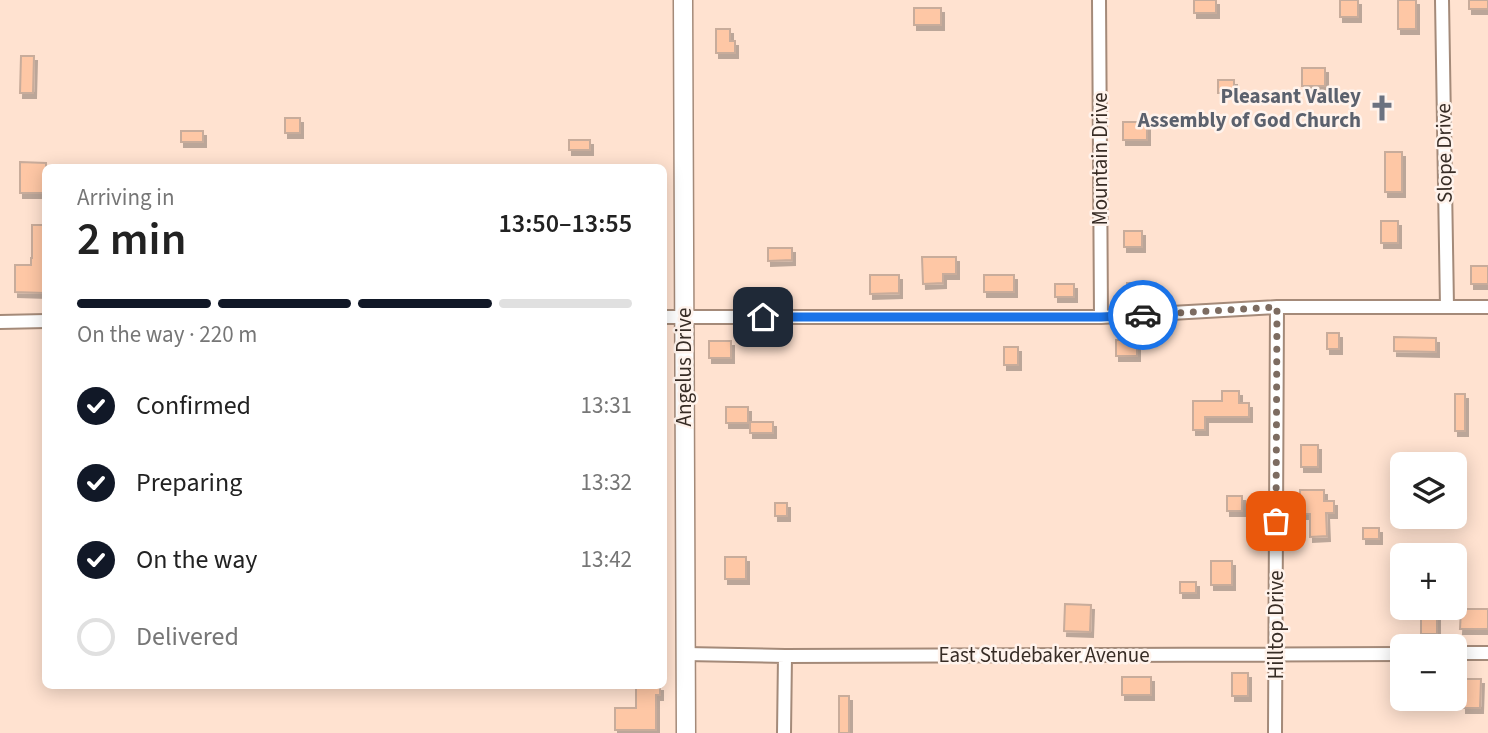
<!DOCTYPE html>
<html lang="en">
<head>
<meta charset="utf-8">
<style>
	:root { --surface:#fff; --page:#f2f2f2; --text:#222; --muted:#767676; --line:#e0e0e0; --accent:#111827 }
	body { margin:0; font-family:"Source Sans 3",sans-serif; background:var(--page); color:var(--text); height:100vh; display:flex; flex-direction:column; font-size:26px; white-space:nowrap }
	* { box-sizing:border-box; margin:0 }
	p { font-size:23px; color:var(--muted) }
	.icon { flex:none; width:38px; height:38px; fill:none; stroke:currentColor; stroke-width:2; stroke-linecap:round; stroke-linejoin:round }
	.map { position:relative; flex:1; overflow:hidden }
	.drawer { position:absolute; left:42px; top:164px; width:625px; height:525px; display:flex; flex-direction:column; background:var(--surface); border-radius:10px; box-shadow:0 4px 18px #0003 }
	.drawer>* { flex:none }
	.fabs { position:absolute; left:1390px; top:452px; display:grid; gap:14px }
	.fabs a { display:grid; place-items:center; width:77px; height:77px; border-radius:10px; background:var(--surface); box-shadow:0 4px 18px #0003; font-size:35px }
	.pin { position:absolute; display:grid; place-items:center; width:60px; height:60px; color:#fff; margin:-30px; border-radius:14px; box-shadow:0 4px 10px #0006 }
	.courier { position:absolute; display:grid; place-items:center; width:70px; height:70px; margin:-35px; border:5px solid #1a73e8; border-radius:50%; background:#fff; color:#222; box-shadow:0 2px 9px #0007 }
	.summary em { font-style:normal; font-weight:600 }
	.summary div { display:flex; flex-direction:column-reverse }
	.summary { display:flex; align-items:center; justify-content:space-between; height:119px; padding:0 35px }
	h1 { font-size:46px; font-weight:600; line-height:52px }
	.bar { display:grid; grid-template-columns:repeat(4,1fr); gap:10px 7px; align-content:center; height:84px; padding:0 35px }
	.bar i { height:9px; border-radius:5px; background:var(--line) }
	.bar .active { background:var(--accent) }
	.bar p { grid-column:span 4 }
	ol { padding:0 35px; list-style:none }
	li { display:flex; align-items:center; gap:21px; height:77px }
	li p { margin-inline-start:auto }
	li .icon { padding:7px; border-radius:50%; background:var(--accent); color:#fff; stroke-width:4 }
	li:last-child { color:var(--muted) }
	li i { width:38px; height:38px; border:4px solid var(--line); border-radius:50% }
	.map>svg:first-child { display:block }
	.building { fill:#fec7a5; stroke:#c8ac9b; stroke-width:2; filter:url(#shadow) }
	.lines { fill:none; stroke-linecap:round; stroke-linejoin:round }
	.street-casing { stroke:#a48a79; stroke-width:16 }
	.secondary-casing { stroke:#a48a79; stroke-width:21 }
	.street { stroke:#fff; stroke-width:12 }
	.secondary { stroke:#fff; stroke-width:18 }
	.done { stroke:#7d6c61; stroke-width:7; stroke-dasharray:0 12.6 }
	.route { stroke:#1a73e8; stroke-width:9 }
	.labels { text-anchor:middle; stroke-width:5; stroke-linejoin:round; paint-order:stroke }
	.worship-label { font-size:21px; font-weight:bold; fill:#5b616d; stroke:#fff3ec; text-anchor:end }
	.street-label { font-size:21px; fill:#372c25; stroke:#fff3ec }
</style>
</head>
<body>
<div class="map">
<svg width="1488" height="733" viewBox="0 0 1488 733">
	<defs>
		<filter id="shadow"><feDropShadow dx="3" dy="5" stdDeviation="0" flood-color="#0004"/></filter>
	</defs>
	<rect width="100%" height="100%" fill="#ffe2d0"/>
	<path class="building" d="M1194,0h22v13h-22z
		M1340,0h18v17h-18z
		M1398,0h18v29h-18z
		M1469,0h19v9h-19z
		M914,8h27v17h-27z
		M716,29h14v12h5v12h-19z
		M21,56h13l-1,37h-13z
		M1302,68h23v18h-23z
		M1218,80h16v13h-16z
		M285,118h15v15h-15z
		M1123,122h24v18h-24z
		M181,131h22v11h-22z
		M569,140h21v10h-21z
		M1385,152h17v40h-17z
		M20,162l26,1v30h-26z
		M1381,221h17v22h-17z
		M32,225h12v68l-29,-1v-27h16v-7h1z
		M1124,231h18v16h-18z
		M768,248h24v12l-24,1z
		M922,257h34v17h-13v9l-20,1z
		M1471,266h17v18h-17z
		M870,275h29v18l-29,1z
		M984,275h30v17h-30z
		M1127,283h19v14h-19z
		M1055,284h19v13h-19z
		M1327,333h12v16h-12z
		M1394,337l42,1v14l-42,-1z
		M1116,340h21v16h-21z
		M709,341h22v17h-22z
		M1004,347h14v18h-14z
		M1222,391h17v12h10v14h-44v13h-12v-29h29z
		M1455,394h10v37h-10z
		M726,407h22v16h-22z
		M750,422h23v11h-23z
		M1301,445h17v22h-17z
		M1300,490h24v11h10v12h-8l1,23 -17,1v-23h-10z
		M1227,496h15v15h-15z
		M775,503h12v13h-12z
		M1363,528h16v11h-16z
		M725,557h21v22h-21z
		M1211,561h21v24h-21z
		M1180,582h16v11h-16z
		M1065,604l26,1 -1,27 -26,-1z
		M1421,609h16v25h-16z
		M1461,609h27v20h-28z
		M1232,673h16v23h-16z
		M1122,677h29v18h-29z
		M1463,679h18l-1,29h-17z
		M636,686h24v9h-4v35h-41v-22h21z
		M839,696h10v37h-10z"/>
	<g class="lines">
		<g class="street-casing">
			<path id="street" d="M1099,0l2,317
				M1442,0l5,307
				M663,317h438l176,-10h211
				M0,322l46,-1
				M1454,653h34
				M686,654l99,2 617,-2
				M784,733l1,-77
				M1275,733l2,-426"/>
		</g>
		<g class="secondary-casing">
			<path id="secondary" d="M683,0l3,733"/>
		</g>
		<use href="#street" class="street"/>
		<use href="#secondary" class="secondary"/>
	</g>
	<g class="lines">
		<path class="done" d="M1143,315l134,-8 -1,214"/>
		<path class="route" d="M763,317h338l42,-2"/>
	</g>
	<defs>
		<g id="church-bare" transform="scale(2.1)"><path d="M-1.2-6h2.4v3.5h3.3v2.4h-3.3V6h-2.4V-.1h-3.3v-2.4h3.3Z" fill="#6b7280" stroke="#fff3ec" stroke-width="2.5" paint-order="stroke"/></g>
	</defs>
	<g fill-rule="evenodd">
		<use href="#church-bare" x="1382" y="108"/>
	</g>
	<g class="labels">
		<g class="worship-label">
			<text x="1361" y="103">Pleasant Valley<tspan x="1361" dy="24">Assembly of God Church</tspan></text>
		</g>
		<g class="street-label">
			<text transform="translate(1444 153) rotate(-91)" y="7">Slope Drive</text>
			<text transform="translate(1100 159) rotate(-90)" y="7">Mountain Drive</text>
			<text transform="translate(684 367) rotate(-90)" y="7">Angelus Drive</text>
			<text transform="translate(1276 625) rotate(-90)" y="7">Hilltop Drive</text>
			<text x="1044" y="662">East Studebaker Avenue</text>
		</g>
	</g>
</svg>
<div class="fabs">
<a><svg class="icon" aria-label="layers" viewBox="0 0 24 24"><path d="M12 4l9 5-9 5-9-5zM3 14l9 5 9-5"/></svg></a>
<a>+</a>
<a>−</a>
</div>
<div class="pin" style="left:1276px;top:521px;background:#ea580c"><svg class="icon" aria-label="bag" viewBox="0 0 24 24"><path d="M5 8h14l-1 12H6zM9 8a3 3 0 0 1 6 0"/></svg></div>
<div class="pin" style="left:763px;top:317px;background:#1f2937"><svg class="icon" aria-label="home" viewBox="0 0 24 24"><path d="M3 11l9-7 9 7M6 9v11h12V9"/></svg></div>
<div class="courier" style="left:1143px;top:315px"><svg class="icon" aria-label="car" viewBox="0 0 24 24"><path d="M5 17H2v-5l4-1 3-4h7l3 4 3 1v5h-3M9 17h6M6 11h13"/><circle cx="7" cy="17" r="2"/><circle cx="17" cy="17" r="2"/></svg></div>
<section class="drawer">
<div class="summary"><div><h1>2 min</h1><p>Arriving in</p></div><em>13:50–13:55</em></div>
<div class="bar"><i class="active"></i><i class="active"></i><i class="active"></i><i></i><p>On the way · 220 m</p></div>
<ol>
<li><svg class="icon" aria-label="check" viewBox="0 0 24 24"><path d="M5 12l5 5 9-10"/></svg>Confirmed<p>13:31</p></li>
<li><svg class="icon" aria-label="check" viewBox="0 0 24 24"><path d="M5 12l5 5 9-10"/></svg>Preparing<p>13:32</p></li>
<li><svg class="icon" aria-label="check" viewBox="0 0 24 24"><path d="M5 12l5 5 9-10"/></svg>On the way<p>13:42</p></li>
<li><i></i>Delivered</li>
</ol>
</section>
</div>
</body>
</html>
